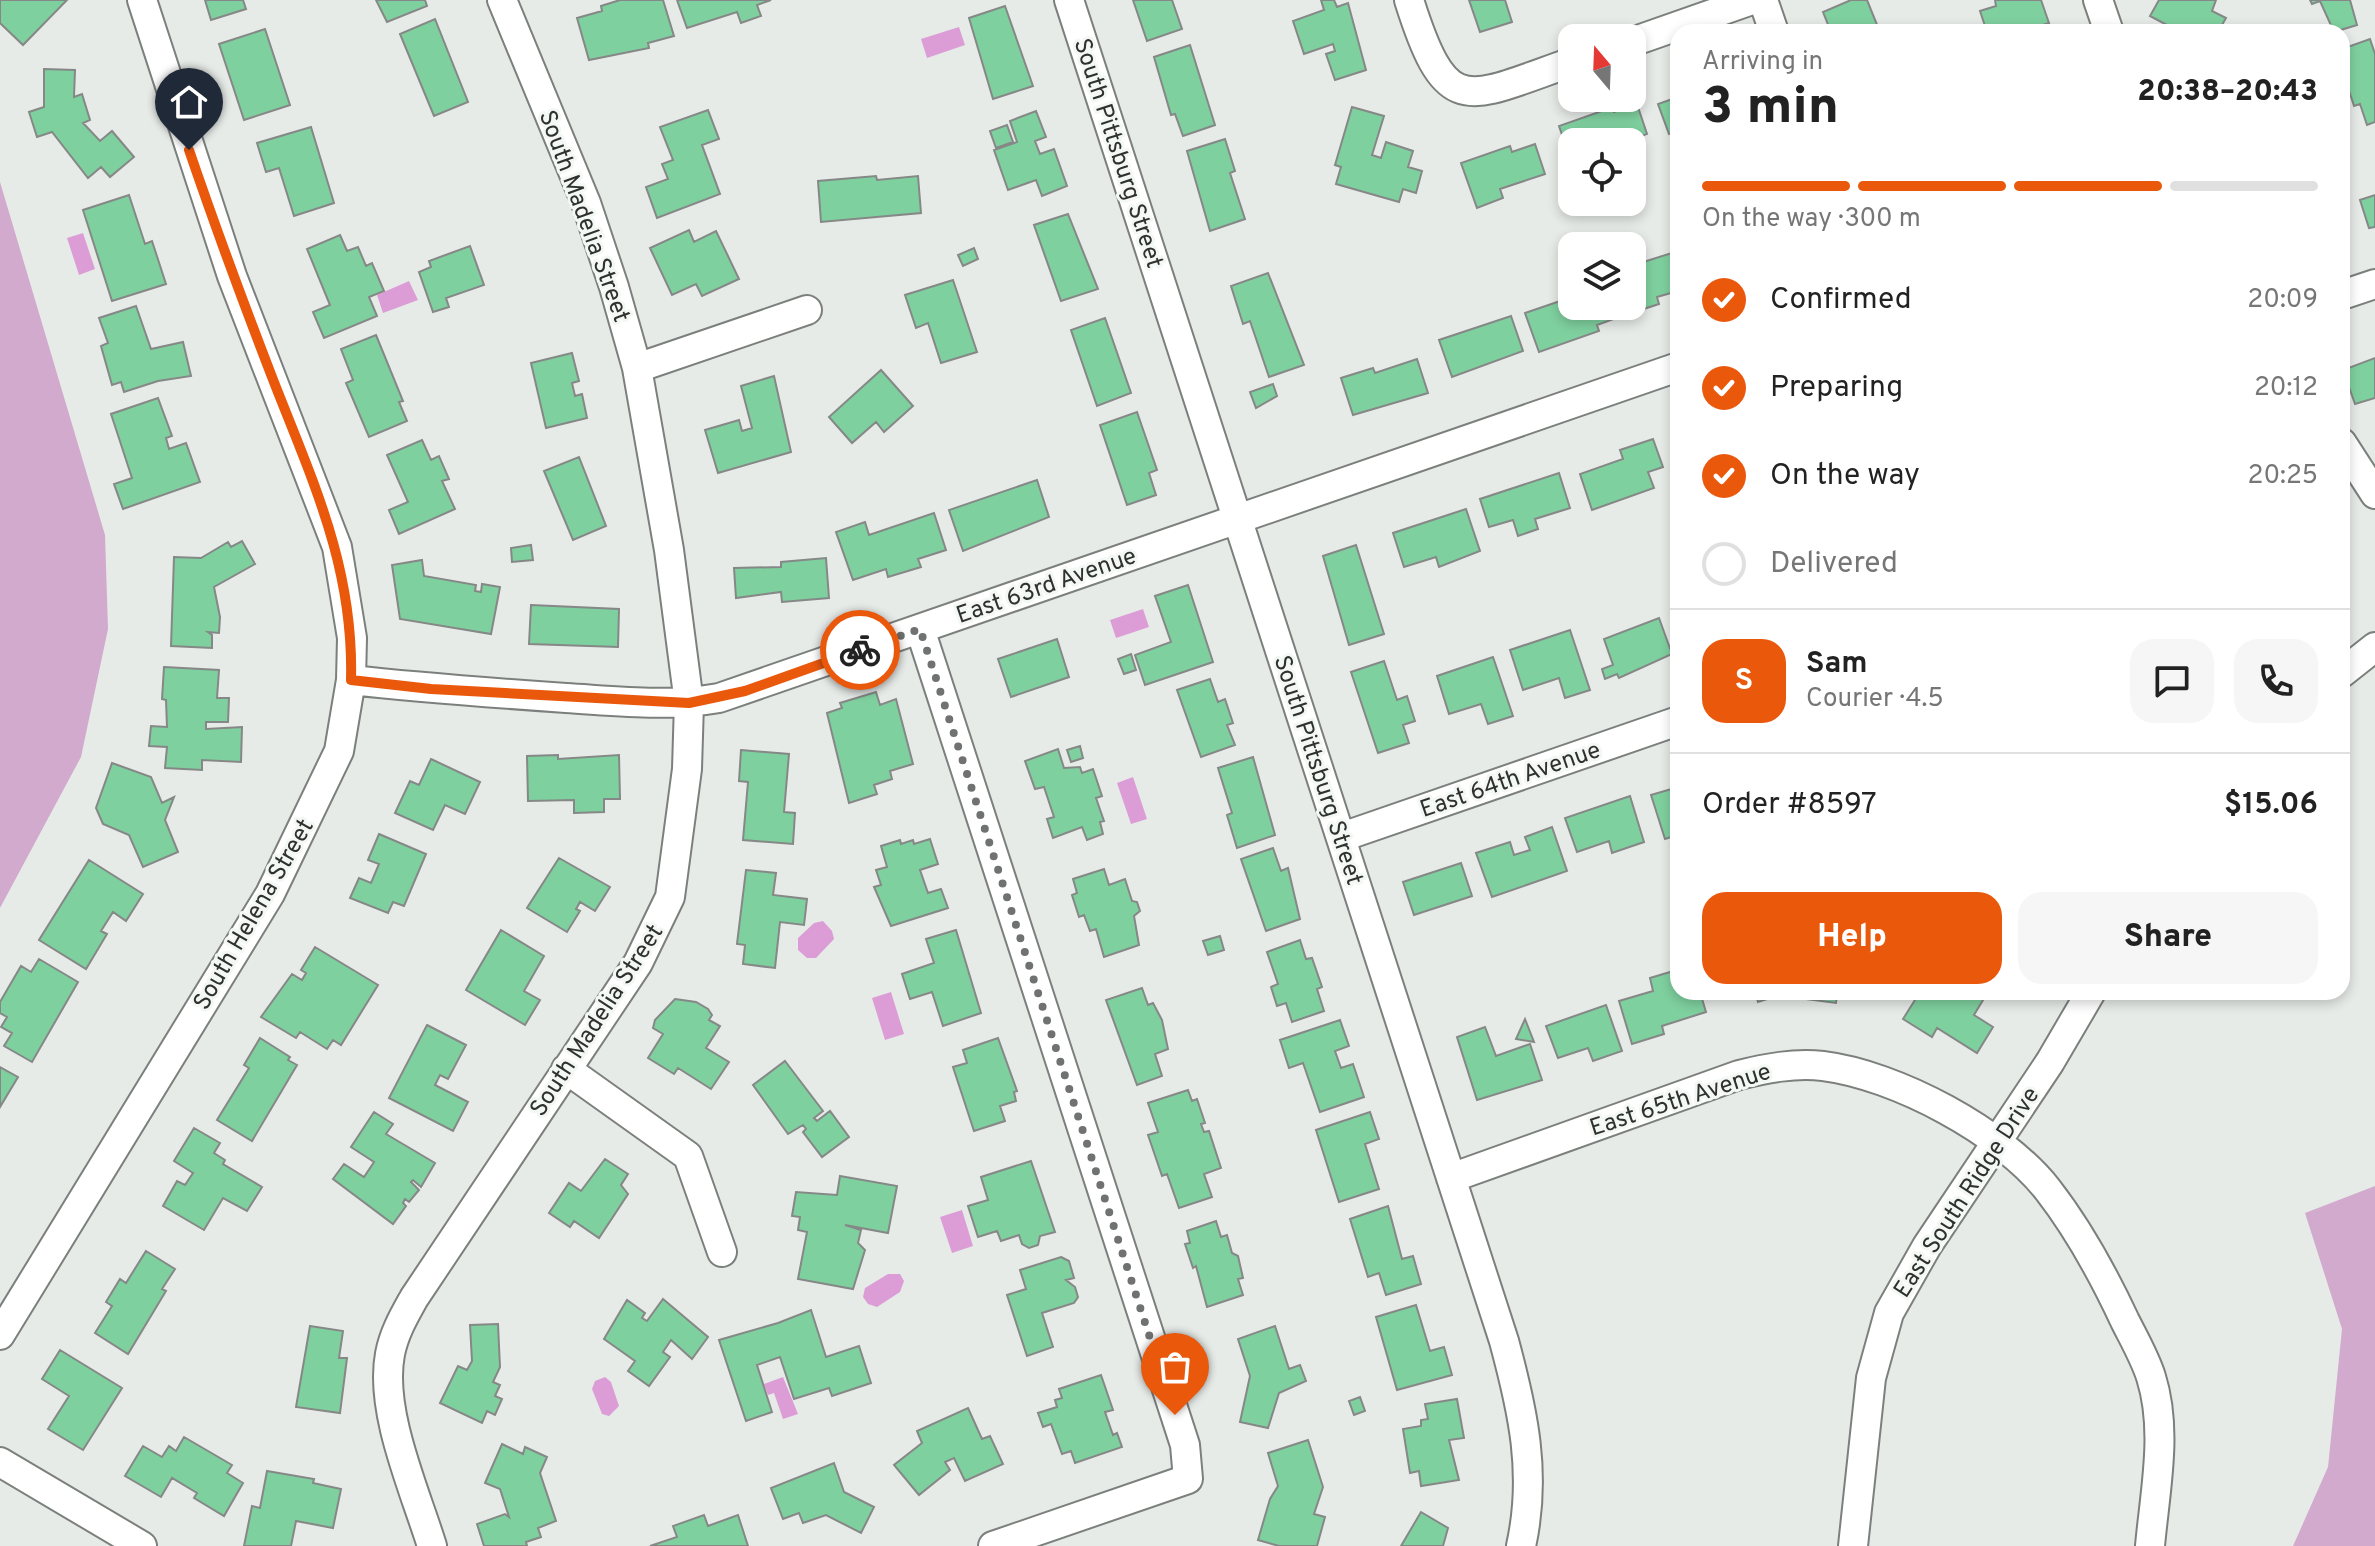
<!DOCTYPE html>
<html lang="en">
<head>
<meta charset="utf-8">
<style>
	:root { --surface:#fff; --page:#f6f6f6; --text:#222; --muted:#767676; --line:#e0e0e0; --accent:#ea580c }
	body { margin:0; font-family:Overpass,sans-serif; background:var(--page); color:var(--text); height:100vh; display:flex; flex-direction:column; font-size:30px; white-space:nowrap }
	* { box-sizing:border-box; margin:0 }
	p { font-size:26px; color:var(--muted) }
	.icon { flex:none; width:44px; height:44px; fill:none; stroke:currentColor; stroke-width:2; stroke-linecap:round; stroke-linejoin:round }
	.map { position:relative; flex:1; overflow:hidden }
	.sheet { position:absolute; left:1670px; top:24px; width:680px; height:976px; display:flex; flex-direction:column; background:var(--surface); border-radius:24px; box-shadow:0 4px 12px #0003 }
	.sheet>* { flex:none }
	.needle { width:52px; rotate:341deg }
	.controls { position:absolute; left:1558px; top:24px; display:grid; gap:16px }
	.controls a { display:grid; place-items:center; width:88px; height:88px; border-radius:16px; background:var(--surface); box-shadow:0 4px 12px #0003; font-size:40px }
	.pin { position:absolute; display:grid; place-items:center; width:68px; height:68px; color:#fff; margin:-82px -34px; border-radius:50% 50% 50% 0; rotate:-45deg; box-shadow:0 0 8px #0007 }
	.pin .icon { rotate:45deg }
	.courier { position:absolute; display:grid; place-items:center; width:80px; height:80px; margin:-40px; border:6px solid #ea580c; border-radius:50%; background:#fff; color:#222; box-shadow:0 2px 10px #0007 }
	.head em { font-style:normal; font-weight:800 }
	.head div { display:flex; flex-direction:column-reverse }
	.head { display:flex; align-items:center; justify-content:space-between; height:136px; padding:0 32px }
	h1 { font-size:52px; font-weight:800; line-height:60px }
	.bar { display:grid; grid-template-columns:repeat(4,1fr); gap:12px 8px; align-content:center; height:96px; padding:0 32px }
	.bar i { height:10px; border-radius:6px; background:var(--line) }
	.bar .selected { background:var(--accent) }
	.bar p { grid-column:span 4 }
	.line { display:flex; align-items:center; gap:20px; padding:0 32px; border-top:2px solid var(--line) }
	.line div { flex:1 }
	.round { display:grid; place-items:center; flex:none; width:84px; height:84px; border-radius:24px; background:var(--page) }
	ol { padding:0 32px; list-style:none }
	li { display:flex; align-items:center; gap:24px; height:88px }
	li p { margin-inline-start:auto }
	li .icon { padding:8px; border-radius:50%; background:var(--accent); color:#fff; stroke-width:4 }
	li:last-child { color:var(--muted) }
	li i { width:44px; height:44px; border:4px solid var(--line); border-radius:50% }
	.action { display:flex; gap:16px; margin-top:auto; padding:16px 32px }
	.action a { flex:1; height:92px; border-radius:24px; background:var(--accent); color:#fff; font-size:32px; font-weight:800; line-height:92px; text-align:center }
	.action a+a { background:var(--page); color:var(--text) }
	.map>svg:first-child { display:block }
	.green { fill:#d1aace }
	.water { fill:#dc9dd7 }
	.building { fill:#7fd09f; stroke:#858886; stroke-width:2 }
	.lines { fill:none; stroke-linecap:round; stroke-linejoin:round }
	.street-casing { stroke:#7c807d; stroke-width:32 }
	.street { stroke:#fff; stroke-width:28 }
	.done { stroke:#6f7270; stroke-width:8; stroke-dasharray:0 14.4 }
	.route { stroke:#ea580c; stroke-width:10 }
	.labels { text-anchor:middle; stroke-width:6; stroke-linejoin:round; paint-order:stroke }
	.street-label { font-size:24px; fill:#2f3130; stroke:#f4f8f5 }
</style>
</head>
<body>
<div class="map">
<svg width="2375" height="1546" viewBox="0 0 2375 1546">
	<rect width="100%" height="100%" fill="#e7ebe8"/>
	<path class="green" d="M0,182l105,353 3,94 -27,128 -81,151z
		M2375,1186v360h-82l35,-79 14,-138 -37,-116z"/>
	<path class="water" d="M959,27l6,18 -38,13 -6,-19z
		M83,233l12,36 -16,6 -12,-37z
		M409,281l9,19 -35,13 -6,-18z
		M1143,609l6,18 -33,11 -6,-18z
		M1133,777l14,42 -16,5 -14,-41z
		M823,921l9,10 2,8 -18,19h-9l-9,-8v-12l16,-15z
		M891,992l13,42 -19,6 -13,-42z
		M962,1210l11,36 -21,7 -12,-36z
		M888,1274h12l4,7 -4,11 -23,15 -9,-3 -5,-7 2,-9z
		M605,1377l6,5 8,24 -10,10 -7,-2 -10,-25 3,-8z
		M783,1377l15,37 -15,5 -9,-26 -6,2 -4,-11z"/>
	<path class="building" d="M0,0h67l-44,45 -23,-22z
		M205,0h38l3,9 -35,11z
		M376,0h49l2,6 -40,16z
		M620,0h43l11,36 -26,7 1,5 -60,12 -12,-42 25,-7 -1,-5z
		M677,0h94l-14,5 4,11 -20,7 -4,-11 -50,16z
		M1133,0h39l10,29 -35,12z
		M1321,0h13l3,7 11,-4 18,67 -31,10 -9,-26 9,-3 -2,-7 -29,10 -11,-33 31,-11z
		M1469,0h36l7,22 -32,10z
		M1851,0h16l13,32h-49l-8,-20z
		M1995,0h46l8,23 -27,9h-35l-7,-21 16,-5z
		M2159,0h57l-4,11 14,7 -8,14h-38l-30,-16z
		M2310,0h40l7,25 -23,7 -14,-31 -8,3z
		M1005,6l28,80 -40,13 -24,-81z
		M435,19l33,83 -34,14 -34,-82z
		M265,29l25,76 -46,15 -25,-76z
		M2370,39l5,15v68l-8,3 -7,-21 -6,2 -12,-37v-20z
		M1190,45l25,80 -32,11 -8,-22 -4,1 -17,-58z
		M44,69l31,1 -1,27 8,-3 8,26 -7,3 17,18 12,-10 22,26 -24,20 -9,-10 -13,11 -36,-46 -15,5 -8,-25 15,-5z
		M1678,97v34l-9,3 -11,-30z
		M1637,104l10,30 -22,8h-53v21l-13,-37 54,-19 1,5z
		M1352,107l32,9 -12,39 9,3 5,-16 27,9 -5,16 14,4 -6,22 -13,-4 -4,13 -63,-18 5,-17 -6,-2z
		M708,110l11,29 -17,6 18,49 -63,24 -11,-31 22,-8 -6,-15 11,-4 -13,-33z
		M1036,111l10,26 -11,4 5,13 14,-5 13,37 -25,10 -6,-16 -28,10 -14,-40 23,-8 -7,-21z
		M1007,125l6,17 -17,6 -6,-17z
		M311,127l23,76 -40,13 -15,-48 -13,4 -9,-29z
		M1225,139l10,32 -5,2 15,46 -35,12 -23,-80z
		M1535,144l10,30 -45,15 3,9 -26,10 -16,-45 49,-17 2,6z
		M876,176l1,4 41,-4 3,37 -100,9 -3,-41z
		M129,195l16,49 7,-3 14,43 -54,17 -29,-91z
		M2375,195v32l-6,1 -9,-28z
		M1068,214l30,75 -37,12 -27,-76z
		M689,230l5,12 22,-11 23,48 -37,17 -6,-12 -24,11 -22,-47z
		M340,235l7,16 11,-4 8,19 6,-3 12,28 -15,6 8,19 -53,22 -11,-26 17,-7 -23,-56z
		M470,246l14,39 -38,13 3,9 -16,5 -14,-40 12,-5 -2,-6z
		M974,248l4,11 -15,7 -5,-11z
		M1678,251v40l-21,6 2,7 -28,9 1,-55 2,7z
		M1268,273l36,92 -35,12 -19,-56 -7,3 -12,-38z
		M953,280l24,72 -36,11 -13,-40 -12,5 -11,-33z
		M1572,297v9h46l4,10 -25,9 2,6 -60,21 -14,-39z
		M136,306l15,43 32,-7 8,34 -33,5 -34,11 -3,-10 -9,3 -11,-39 7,-3 -9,-25z
		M1511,316l12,35 -71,26 -13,-37z
		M1105,318l26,75 -34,13 -26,-76z
		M376,335l27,66 -4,1 8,19 -38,16 -23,-54 7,-3 -12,-31z
		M572,353l7,28 -7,2 3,13 7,-2 5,24 -41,10 -15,-65z
		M2375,358v40l-20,6 -12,-34z
		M1417,359l11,34 -75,22 -12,-37 32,-10 2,5z
		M881,370l32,36 -29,26 -8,-10 -24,21 -23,-26z
		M774,376l17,76 -73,21 -13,-43 34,-10 3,11 10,-3 -11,-42z
		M1273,384l4,12 -21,12 -6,-16z
		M158,398l14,38 -6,2 3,11 17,-6 14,39 -77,27 -9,-25 18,-6 -21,-64z
		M1137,412l20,58 -8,3 7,22 -29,10 -27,-80z
		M1653,439l10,28 -15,5 6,16 -62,22 -12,-36 43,-15 -3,-9z
		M422,440l9,20 8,-4 10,23 -7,2 13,28 -56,25 -10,-24 19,-8 -21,-47z
		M579,457l27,69 -33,14 -29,-69z
		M1559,473l11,35 -35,11 3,10 -20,7 -5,-16 -24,7 -9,-28z
		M1037,480l12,37 -86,34 -14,-41z
		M1466,509l14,42 -41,16 -3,-10 -32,10 -11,-34z
		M934,513l12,37 -28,9 3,8 -33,10 -2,-8 -33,11 -17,-48 29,-10 4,13z
		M242,541l13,23 -41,23 6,30 -1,16 -11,-1 4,3v13l-41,-2 3,-89 27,1 27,-16 3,5z
		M531,545l2,15 -21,2 -1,-14z
		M1356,545l28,89 -35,11 -26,-89z
		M826,558l3,40 -47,4 -1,-10 -45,6 -2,-30 47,-1v-5z
		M422,560l2,16 52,9 -1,6 6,1 1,-8 18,3 -9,47 -91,-15 -8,-54z
		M1188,585l25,77 -68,23 -10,-30 36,-13 -16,-46z
		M531,605l88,4 -1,38 -89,-3z
		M1659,618l13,36 -53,24 -2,-4 -12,5 -3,-10 11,-4 -9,-26z
		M1570,630l20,60 -25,8 -6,-20 -36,12 -13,-40z
		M1057,639l12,38 -58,20 -13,-38z
		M1131,654l5,16 -12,4 -6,-15z
		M1493,657l20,59 -25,8 -7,-20 -32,10 -12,-38z
		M1384,661l13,39 10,-4 8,25 -12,4 6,18 -31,10 -27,-81z
		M164,667l55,3 -2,28h12l-1,24h-22v7l36,-2 -1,35 -39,-2v10l-37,-2 2,-21 -18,-1 2,-20 16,1 -1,-27 -4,-1z
		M1210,679l8,23 7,-3 8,24 -6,2 8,20 -34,12 -24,-67z
		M876,692l4,13 16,-6 17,65 -23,7 2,8 -18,6 3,9 -28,9 -22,-90 15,-5 -2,-5z
		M1080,746l3,12 -12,4 -4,-12z
		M1058,749l6,19 16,-1 2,6 11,-4 9,27 -6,2 8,23 -4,1 3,12 -16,6 -5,-13 -29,11 -6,-19 7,-2 -10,-30 -9,2 -10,-28z
		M741,750l48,4 -5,58 11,1 -2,31 -50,-4 5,-58 -9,-1z
		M558,755v4l61,-4 1,44h-16v13l-30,1v-13l-46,1 -1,-45z
		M1253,757l22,78 -38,13 -10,-33 5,-2 -14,-45z
		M431,759l49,23 -15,32 -20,-9 -12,25 -38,-17 15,-32 9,4z
		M112,763l39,14 11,26 12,-6 -9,23 13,32 -35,15 -14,-32 -26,-11 -7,-16z
		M1678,787v48l-13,4 -14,-44z
		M1630,796l14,46 -32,11 -3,-12 -32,11 -12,-34z
		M1552,827l15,44 -75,26 -16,-44 34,-11 4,13 16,-5 -5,-13z
		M379,834l47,20 -22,52 -11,-4 -5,11 -38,-15 9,-20 12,5 8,-19 -11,-4z
		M930,839l8,25 -18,6 8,23 13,-4 7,19 -57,18 -17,-39 7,-2 -5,-15 11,-3 -6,-21 19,-6 1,4 12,-4 1,4z
		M1273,848l8,23 7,-3 12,51 -34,12 -25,-72z
		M559,858l51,29 -15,24 -15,-9 -4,7 4,2 -13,21 -40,-24z
		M89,860l54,34 -17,27 -13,-9 -12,19 6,3 -21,35 -47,-29z
		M1461,863l11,33 -58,19 -11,-33z
		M1104,869l5,16 16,-6 7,22 5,1 3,9 -6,5 5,29 -35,12 -8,-28 -6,2 -6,-16 -5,2 -7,-22 5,-2 -4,-14z
		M746,870l30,3 -3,22 34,4 -3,26 -24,-3 -5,46 -32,-4 2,-19 -8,-1z
		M501,930l43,26 -20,35 16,9 -15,25 -59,-35z
		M956,930l25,83 -38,13 -11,-34 -22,7 -8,-25 32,-11 -8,-24z
		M1220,936l4,14 -16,5 -5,-14z
		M1300,940l6,19 6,-1 10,29 -5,2 7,22 -32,11 -6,-19 -9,3 -6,-19 7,-3 -11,-32z
		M315,947l63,38 -37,60 -8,-5 -6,9 -27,-17 -4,6 -35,-21 31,-43 10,6 4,-7 -5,-3z
		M39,959l39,23 -46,80 -28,-16 8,-13 -11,-6 6,-10 -7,-4v-11l21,-36 10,6z
		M1670,972l8,20h22l6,20 -44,14 2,8 -32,10 -13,-43 34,-10 -3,-13z
		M1142,988l6,17 5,-2 9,17 6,29 -13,5 7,22 -25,9 -31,-85z
		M1755,992h34l-31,10z
		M1806,992h61v5l-30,-3 -1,9 -31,-4z
		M1920,992h27l10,6 4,-6h9l13,8 -9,15 19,12 -16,26 -40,-25 -5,9 -29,-18z
		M675,999l21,3 12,7 4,6 -3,5 11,6 -14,22 23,14 -18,27 -33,-21 -4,6 -26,-16 15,-24 -10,-6 2,-8z
		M1606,1005l16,46 -29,10 -5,-13 -30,10 -12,-32z
		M1525,1019l9,23 -18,-3z
		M1340,1020l9,26 -14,5 6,17 12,-4 11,33 -44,15 -17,-49 -14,5 -9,-28z
		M427,1025l39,20 -18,34 -8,-4 -5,10 33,17 -15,29 -64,-33z
		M1485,1027l11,29 34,-12 12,36 -65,20 -20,-63z
		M260,1038l30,19 -2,3 9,5 -45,76 -35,-21 32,-52 -5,-3z
		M998,1038l19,53 -3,1 2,9 -16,5 5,15 -31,10 -21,-64 14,-4 -4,-13z
		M785,1061l38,50 -9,7 3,3 13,-10 19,26 -27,20 -19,-25 3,-3 -3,-4 -15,9 -35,-49z
		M0,1067l18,10 -18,30z
		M1188,1090l4,11 5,-2 8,24 -4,1 3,8 5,-1 12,37 -17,6 8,23 -33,11 -12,-34 -5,2 -14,-41 10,-3 -10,-29z
		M374,1112l19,12 -7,10 49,29 -14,24 -8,-7 -2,2 8,8 -10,12 -4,-3 -2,4 3,3 -13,18 -60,-45 11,-15 20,13 10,-15 -23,-15z
		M1370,1112l9,27 -14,5 14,45 -40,13 -23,-72z
		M194,1128l26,15 -6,10 11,7 -2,4 39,23 -15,24 -24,-13 -19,32 -41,-24 14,-25 8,4 8,-12 -19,-12z
		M605,1159l23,15 -7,11 7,9 -29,44 -25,-17 -4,6 -21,-14 20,-30 12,8z
		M1031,1161l24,71 -15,4 -2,9 -9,3 -7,-4 -3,-9 -18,6 -4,-10 -19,6 -10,-31 20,-6 -7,-23z
		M840,1176l57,10 -9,47 -43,-8 16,5 -3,13 7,7 -12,39 -55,-10 9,-47 -9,-2 2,-13 -8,-1 4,-24 41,3z
		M1388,1206l14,53 11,-3 8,28 -35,11 -7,-22 -11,4 -18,-58z
		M1216,1221l5,16 6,-2 5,18 6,3 5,22 -5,1 5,16 -36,12 -11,-41 -3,2 -8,-24 5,-1 -3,-12z
		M146,1251l29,18 -13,20 4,2 -38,63 -33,-21 17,-27 -6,-4 14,-23 6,4z
		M1061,1257l8,4 5,17 -8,2 9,7 3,10 -4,6 -32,10 11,34 -26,9 -20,-61 19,-6 -6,-19z
		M663,1299l45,38 -16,22 -21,-19 -8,12 7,5 -21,29 -21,-15 7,-10 -31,-22 23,-39 18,13 -3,5 5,3z
		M1416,1305l14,46 14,-4 8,28 -55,15 -21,-73z
		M811,1310l15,47 33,-11 12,37 -39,13 -3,-8 -35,11 -14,-42 -23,8 15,47 -26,9 -27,-81 59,-17z
		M498,1324l2,43 -7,15 7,3 -5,11 7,3 -7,16 -8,-4 -5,12 -42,-20 18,-37 9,4 5,-9 -2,-36z
		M310,1326l33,5 -4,27h8l-7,55 -44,-6z
		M1275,1326l14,43 11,-4 6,16 -27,12 -11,35 -28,-6 10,-46 -12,-37z
		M60,1350l62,38 -39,62 -35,-21 21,-33 -27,-17z
		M1101,1375l12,35 -8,2 8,23 4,-2 5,14 -47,16 -4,-12 -9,3 -11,-30 -8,3 -5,-14 19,-6 -2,-7 7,-2 -3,-9z
		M1360,1397l5,14 -11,4 -5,-14z
		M1457,1399l7,39 -15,2 10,40 -38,6 -2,-15 -9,2 -7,-44 18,-3v-6l7,-1 -3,-15z
		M968,1408l14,31 8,-3 13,28 -38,17 -11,-23 -9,4 5,8 -31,25 -25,-30 28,-22 -5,-12z
		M184,1437l48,28 -5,8 16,10 -19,33 -30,-18 3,-5 -25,-15 -11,19 -36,-21 18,-30 19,11 7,-11 7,5z
		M1308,1440l15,47 -9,27 11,3 -8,29h-38l-21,-6 12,-41 8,-13 -10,-33z
		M502,1444l21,10 2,-7 22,10 -7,16 16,48 -18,7 3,9 -15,5 1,4h-43l-7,-22 28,-10 4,3 -9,-28 -15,-6z
		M834,1463l10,29 30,15 -13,26 -35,-18 -23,8 -4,-10 -16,6 -12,-31z
		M267,1471l47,8 -1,4 28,6 -8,39 -37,-7 -5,25h-47l8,-40 8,2z
		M1421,1512l27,16 -5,18h-42z
		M704,1515l4,11 30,-11 10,31h-98l27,-9 -4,-11z"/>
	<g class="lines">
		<g class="street-casing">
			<path id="street" d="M1069,0l435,1341c19,70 33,133 17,205
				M1409,0c38,121 57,99 163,62
				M1763,0l11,32
				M2098,0l11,32
				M1632,42l120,-42
				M2342,295l33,-11
				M637,368l170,-58
				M2342,443l33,51
				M920,629l265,816 3,34 -195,67
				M2342,673l33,-26
				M351,680c71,8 143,13 215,18 51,3 102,9 153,0l959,-331
				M1342,837l336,-116
				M566,1069l122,87 34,96
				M1451,1178l288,-103c28,-7 55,-12 84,-9 73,9 180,66 225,124 31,40 56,86 77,131 9,18 20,37 26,56 17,54 4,113 -1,169
				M0,1335l270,-441 69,-143 12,-71 1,-42 -15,-91 -105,-271 -90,-276
				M0,1462l142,84
				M432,1546c-17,-55 -53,-135 -42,-192 4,-21 14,-38 24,-56l224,-335 32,-66 17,-128 2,-66 -20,-153 -32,-182 -23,-81 -28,-84 -84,-203
				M1853,1546l18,-168 18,-65 38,-67 123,-184 41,-70"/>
		</g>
		<use href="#street" class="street"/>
	</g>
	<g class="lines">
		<path class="done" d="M860,650l60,-21 255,786"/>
		<path class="route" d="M189,150c26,76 54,152 83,227 40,103 82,189 79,303l80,9 258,14 56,-12 115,-41"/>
	</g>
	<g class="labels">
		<g class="street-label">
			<text transform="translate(1119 153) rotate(72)" y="8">South Pittsburg Street</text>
			<text transform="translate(585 216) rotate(70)" y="8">South Madelia Street</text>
			<text transform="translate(1046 585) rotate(-19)" y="8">East 63rd Avenue</text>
			<text transform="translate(1319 770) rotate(72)" y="8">South Pittsburg Street</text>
			<text transform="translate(1510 779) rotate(-19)" y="8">East 64th Avenue</text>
			<text transform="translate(253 914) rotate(-60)" y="8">South Helena Street</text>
			<text transform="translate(596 1020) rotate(-57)" y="8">South Madelia Street</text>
			<text transform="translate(1680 1099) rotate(-18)" y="8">East 65th Avenue</text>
			<text transform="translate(1966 1192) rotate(-57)" y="8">East South Ridge Drive</text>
		</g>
	</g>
</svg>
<div class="controls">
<a><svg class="needle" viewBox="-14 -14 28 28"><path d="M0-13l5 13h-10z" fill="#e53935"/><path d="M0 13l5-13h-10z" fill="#767676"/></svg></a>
<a><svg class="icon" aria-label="locate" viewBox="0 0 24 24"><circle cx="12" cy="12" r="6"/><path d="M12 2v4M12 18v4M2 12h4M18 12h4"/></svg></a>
<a><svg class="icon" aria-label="layers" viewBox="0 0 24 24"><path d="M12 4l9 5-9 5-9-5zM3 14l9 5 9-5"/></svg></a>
</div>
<div class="pin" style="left:1175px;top:1415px;background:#ea580c"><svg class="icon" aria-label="bag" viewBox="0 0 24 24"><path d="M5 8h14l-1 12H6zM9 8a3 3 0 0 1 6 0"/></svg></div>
<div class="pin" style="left:189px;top:150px;background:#1f2937"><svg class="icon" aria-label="home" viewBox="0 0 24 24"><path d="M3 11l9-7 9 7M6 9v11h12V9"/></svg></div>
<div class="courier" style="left:860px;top:650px"><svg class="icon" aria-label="bike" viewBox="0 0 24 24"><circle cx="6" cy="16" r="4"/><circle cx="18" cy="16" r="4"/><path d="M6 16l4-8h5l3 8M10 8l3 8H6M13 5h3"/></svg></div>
<section class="sheet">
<div class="head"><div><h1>3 min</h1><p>Arriving in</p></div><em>20:38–20:43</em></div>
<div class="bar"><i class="selected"></i><i class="selected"></i><i class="selected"></i><i></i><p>On the way · 300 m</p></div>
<ol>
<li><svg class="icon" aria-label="check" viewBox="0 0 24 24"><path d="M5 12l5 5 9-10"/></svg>Confirmed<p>20:09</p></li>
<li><svg class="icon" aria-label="check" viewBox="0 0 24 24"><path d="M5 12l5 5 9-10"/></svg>Preparing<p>20:12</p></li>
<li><svg class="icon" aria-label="check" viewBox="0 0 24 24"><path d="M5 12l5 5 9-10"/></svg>On the way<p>20:25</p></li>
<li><i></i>Delivered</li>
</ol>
<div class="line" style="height:144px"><b class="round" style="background:var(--accent);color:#fff">S</b><div><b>Sam</b><p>Courier · 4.5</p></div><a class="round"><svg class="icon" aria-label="chat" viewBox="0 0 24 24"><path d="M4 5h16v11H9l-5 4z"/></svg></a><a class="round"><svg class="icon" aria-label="phone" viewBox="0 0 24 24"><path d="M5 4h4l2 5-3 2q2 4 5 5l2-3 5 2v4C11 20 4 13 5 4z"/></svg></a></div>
<div class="line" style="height:104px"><div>Order #8597</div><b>$15.06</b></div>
<div class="action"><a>Help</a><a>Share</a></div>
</section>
</div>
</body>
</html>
